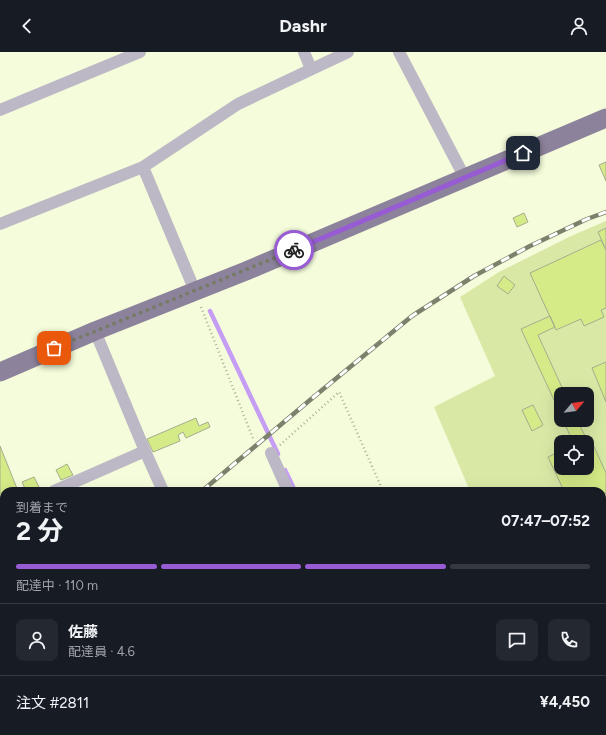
<!DOCTYPE html>
<html lang="ja">
<head>
<meta charset="utf-8">
<style>
	:root { --surface:#171b24; --page:#242831; --text:#f1f3f6; --muted:#9ea1a6; --line:#363941; --accent:#975cd3 }
	body { margin:0; font-family:Figtree,"Noto Sans JP",sans-serif; background:var(--page); color:var(--text); height:100vh; display:flex; flex-direction:column; font-size:15px; white-space:nowrap }
	* { box-sizing:border-box; margin:0 }
	p { font-size:13px; color:var(--muted) }
	.icon { flex:none; width:22px; height:22px; fill:none; stroke:currentColor; stroke-width:2; stroke-linecap:round; stroke-linejoin:round }
	.map { position:relative; flex:1; overflow:hidden }
	.sheet { position:absolute; left:0px; top:435px; width:606px; height:248px; display:flex; flex-direction:column; background:var(--surface); border-radius:12px 12px 0 0; box-shadow:0 4px 16px #0002 }
	.sheet>* { flex:none }
	.needle { width:26px; rotate:61deg }
	.controls { position:absolute; left:554px; top:335px; display:grid; gap:8px }
	.controls a { display:grid; place-items:center; width:40px; height:40px; border-radius:8px; background:var(--surface); box-shadow:0 4px 16px #0002; font-size:20px }
	.pin { position:absolute; display:grid; place-items:center; width:34px; height:34px; color:#fff; margin:-17px; border-radius:8px; box-shadow:0 2px 6px #0006 }
	.courier { position:absolute; display:grid; place-items:center; width:40px; height:40px; margin:-20px; border:3px solid #975cd3; border-radius:50%; background:#fff; color:#222; box-shadow:0 1px 5px #0007 }
	.head em { font-style:normal; font-weight:700 }
	.head div { display:flex; flex-direction:column-reverse }
	.head { display:flex; align-items:center; justify-content:space-between; height:68px; padding:0 16px }
	h1 { font-size:26px; font-weight:700; line-height:30px }
	.bar { display:grid; grid-template-columns:repeat(4,1fr); gap:6px 4px; align-content:center; height:48px; padding:0 16px }
	.bar i { height:5px; border-radius:3px; background:var(--line) }
	.bar .on { background:var(--accent) }
	.bar p { grid-column:span 4 }
	.line { display:flex; align-items:center; gap:10px; padding:0 16px; border-top:1px solid var(--line) }
	.line div { flex:1 }
	.round { display:grid; place-items:center; flex:none; width:42px; height:42px; border-radius:8px; background:var(--page) }
	header { display:flex; justify-content:space-between; align-items:center; height:52px; padding:0 16px; background:var(--surface); font-size:18px; font-weight:700 }
	.map>svg:first-child { display:block }
	.green { fill:#d9e9a5 }
	.lines { fill:none; stroke-linecap:round; stroke-linejoin:round }
	.stream { stroke:#c59df4; stroke-width:4.5 }
	.building { fill:#d5eb87; stroke:#a5ad8e }
	.path { stroke:#acb298; stroke-width:2.5; stroke-dasharray:1 3; stroke-linecap:butt }
	.street { stroke:#bdb8c5; stroke-width:12 }
	.primary { stroke:#8d829b; stroke-width:19 }
	.rail-casing { stroke:#7c816c; stroke-width:4.5 }
	.rail { stroke:#fff; stroke-width:3; stroke-dasharray:9; stroke-linecap:butt }
	.done { stroke:#767b67; stroke-width:4; stroke-dasharray:0 7.2 }
	.route { stroke:#975cd3; stroke-width:5 }
</style>
</head>
<body>
<header><svg class="icon" aria-label="back" viewBox="0 0 24 24"><path d="M15 5l-7 7 7 7"/></svg>Dashr<svg class="icon" aria-label="person" viewBox="0 0 24 24"><circle cx="12" cy="8" r="4"/><path d="M4 21q1-7 8-7t8 7"/></svg></header>
<div class="map">
<svg width="606" height="683" viewBox="0 0 606 683">
	<rect width="100%" height="100%" fill="#f4fcdb"/>
	<path class="green" d="M606,169v72l-84,36 39,86v5h2l10,22h-12v9l-13,6 16,34h-94l-36,-84 61,-31 -35,-79 39,-25 72,-36z
		M606,256v54l-14,6 14,34v71l-16,-35 -3,2 -10,-20h10v-26h-22l-27,-59 17,-8 2,3 24,-11 3,7 19,-9 -2,-7z"/>
	<g class="lines">
		<path class="stream" d="M210,259l68,143
			M285,418l10,21
			M408,679l2,4"/>
	</g>
	<path class="building" d="M606,110v19l-7,-16z
		M524,161l4,9 -11,5 -4,-9z
		M606,176v22l-8,-18z
		M601,188l5,10v58l-5,2 3,7 -20,9 -3,-7 -25,11 -26,-57z
		M504,224l11,9 -7,9 -11,-8z
		M550,264l5,11 -17,8 27,59h-4v21l-40,-86z
		M606,310v40l-14,-34z
		M533,353l10,20 -11,6 -10,-21z
		M196,366l3,8 9,-4 2,5 -24,11 -3,-6 -5,3 2,6 -27,11 -6,-13z
		M563,368h14l10,20 -5,2h-9z
		M590,386l16,35v20l-4,2v-4h-38l-16,-34 13,-6v17h26v-26h-5z
		M0,394l18,45h-14v11l-3,1 -1,-3z
		M67,412l6,11 -12,5 -5,-10z
		M34,425l5,10 -9,4h-4l-4,-9z
		M606,441v24l-4,-8v-14z
		M606,473v18l-4,-9v-7z
		M4,525v24l-3,1 -1,-23z
		M529,679h28l3,4h-38z"/>
	<g class="lines">
		<path class="path" d="M201,255l53,134
			M280,393l59,-53 44,99
			M602,545l4,9"/>
		<path class="street" d="M304,0l7,17
			M399,0l66,126
			M0,58l140,-58
			M143,115l52,124
			M0,172l143,-57 95,-63 110,-52
			M145,399l18,40
			M271,401l17,38
			M54,439l91,-40 -50,-120
			M0,463l4,-2
			M0,489l4,9
			M0,590l4,-3
			M602,636l4,-2
			M269,679l2,4
			M397,679l2,4
			M79,683l10,-4
			M300,683l9,-4
			M503,683l9,-4"/>
		<path class="primary" d="M0,320l95,-41 151,-60 360,-153"/>
		<g class="rail-casing">
			<path id="rail" d="M202,439l108,-91 102,-84 62,-40 56,-30 57,-27 19,-7
				M0,612l4,-3"/>
		</g>
		<use href="#rail" class="rail"/>
	</g>
	<g class="lines">
		<path class="done" d="M54,296l240,-98"/>
		<path class="route" d="M294,198l229,-97"/>
	</g>
</svg>
<div class="controls">
<a><svg class="needle" viewBox="-14 -14 28 28"><path d="M0-13l5 13h-10z" fill="#e53935"/><path d="M0 13l5-13h-10z" fill="#9ea1a6"/></svg></a>
<a><svg class="icon" aria-label="locate" viewBox="0 0 24 24"><circle cx="12" cy="12" r="6"/><path d="M12 2v4M12 18v4M2 12h4M18 12h4"/></svg></a>
</div>
<div class="pin" style="left:54px;top:296px;background:#ea580c"><svg class="icon" aria-label="bag" viewBox="0 0 24 24"><path d="M5 8h14l-1 12H6zM9 8a3 3 0 0 1 6 0"/></svg></div>
<div class="pin" style="left:523px;top:101px;background:#1f2937"><svg class="icon" aria-label="home" viewBox="0 0 24 24"><path d="M3 11l9-7 9 7M6 9v11h12V9"/></svg></div>
<div class="courier" style="left:294px;top:198px"><svg class="icon" aria-label="bike" viewBox="0 0 24 24"><circle cx="6" cy="16" r="4"/><circle cx="18" cy="16" r="4"/><path d="M6 16l4-8h5l3 8M10 8l3 8H6M13 5h3"/></svg></div>
<section class="sheet">
<div class="head"><div><h1>2 分</h1><p>到着まで</p></div><em>07:47–07:52</em></div>
<div class="bar"><i class="on"></i><i class="on"></i><i class="on"></i><i></i><p>配達中 · 110 m</p></div>
<div class="line" style="height:72px"><a class="round"><svg class="icon" aria-label="person" viewBox="0 0 24 24"><circle cx="12" cy="8" r="4"/><path d="M4 21q1-7 8-7t8 7"/></svg></a><div><b>佐藤</b><p>配達員 · 4.6</p></div><a class="round"><svg class="icon" aria-label="chat" viewBox="0 0 24 24"><path d="M4 5h16v11H9l-5 4z"/></svg></a><a class="round"><svg class="icon" aria-label="phone" viewBox="0 0 24 24"><path d="M5 4h4l2 5-3 2q2 4 5 5l2-3 5 2v4C11 20 4 13 5 4z"/></svg></a></div>
<div class="line" style="height:52px"><div>注文 #2811</div><b>¥4,450</b></div>
</section>
</div>
</body>
</html>
